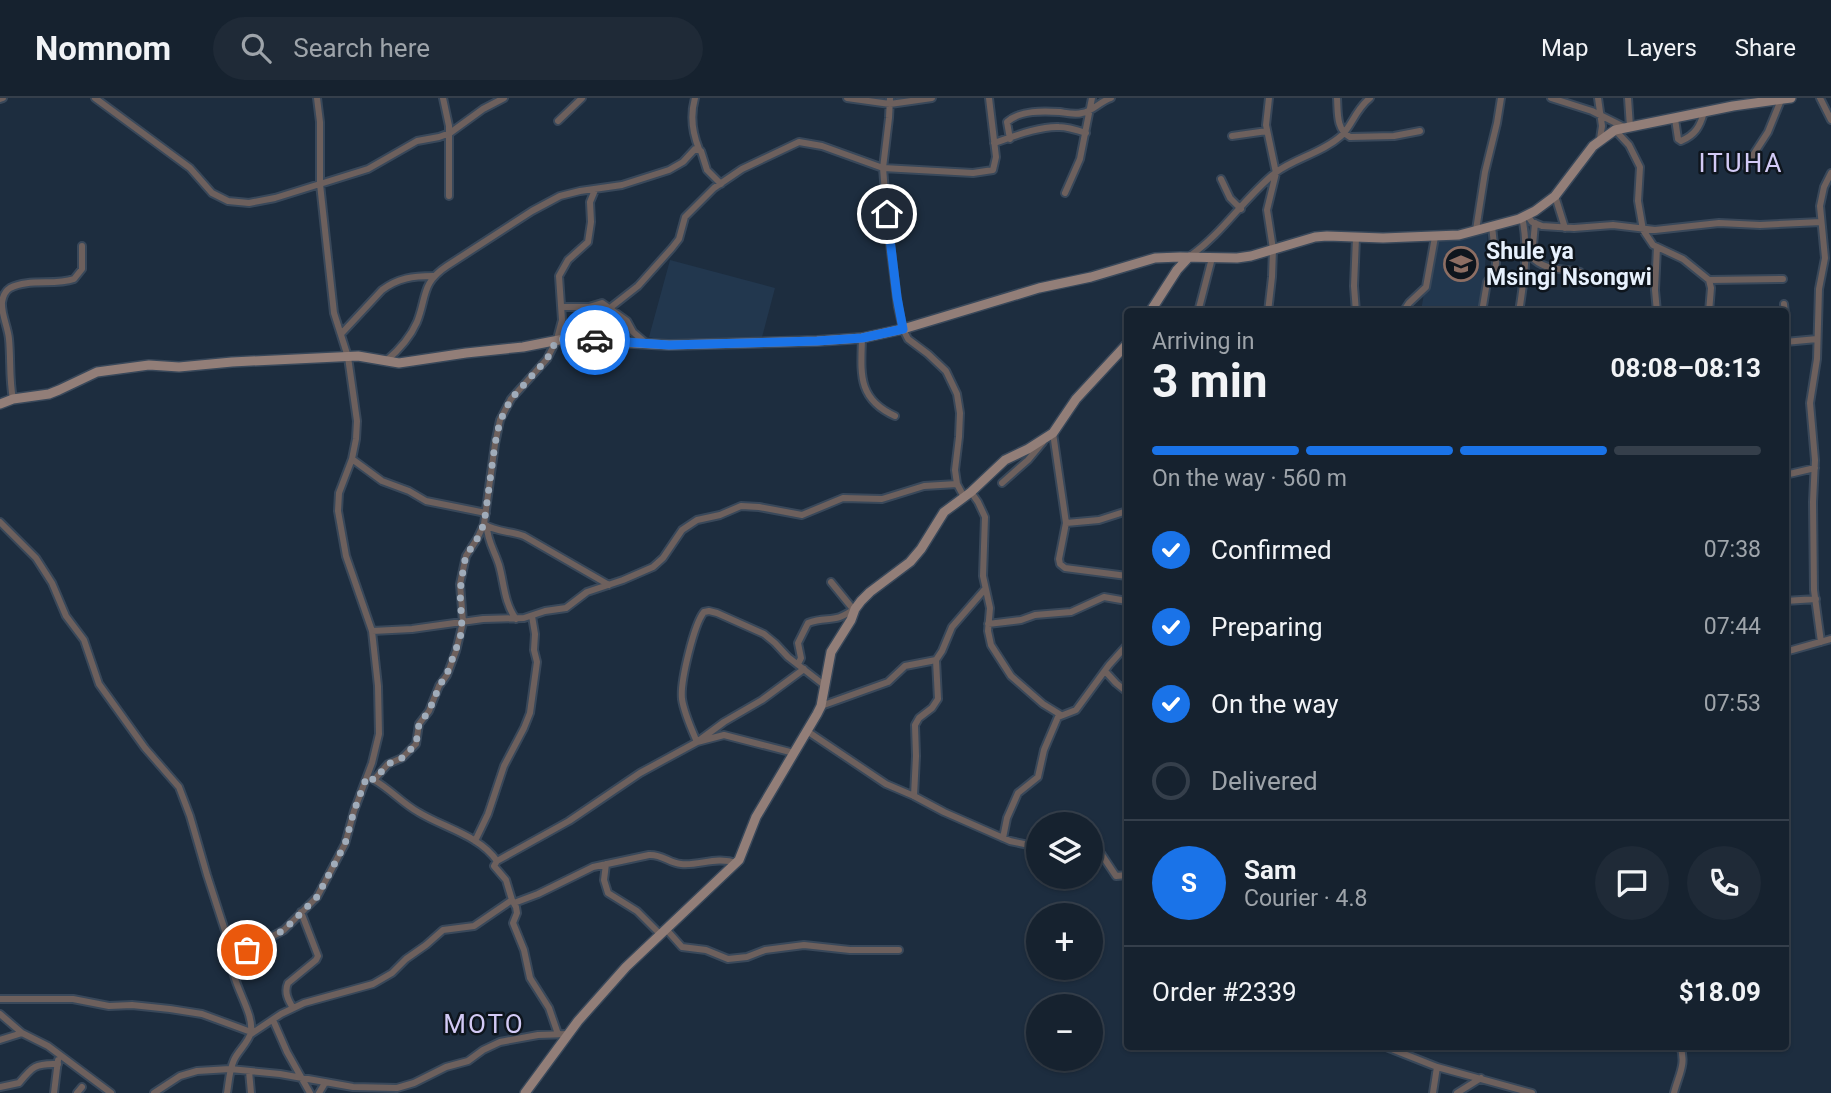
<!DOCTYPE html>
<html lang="en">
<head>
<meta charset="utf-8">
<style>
	:root { --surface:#16222f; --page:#1f2a37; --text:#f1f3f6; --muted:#9ea4aa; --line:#353f4b; --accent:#1a73e8 }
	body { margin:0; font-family:Roboto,sans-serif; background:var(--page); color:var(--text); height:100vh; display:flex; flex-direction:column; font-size:26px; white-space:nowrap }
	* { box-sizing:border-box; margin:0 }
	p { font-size:23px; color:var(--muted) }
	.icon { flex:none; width:38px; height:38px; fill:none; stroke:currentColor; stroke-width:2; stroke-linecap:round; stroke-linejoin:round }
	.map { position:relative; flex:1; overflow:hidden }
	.details { position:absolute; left:1124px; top:210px; width:665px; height:742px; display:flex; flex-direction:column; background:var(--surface); border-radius:7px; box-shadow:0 2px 5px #0004,0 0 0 2px var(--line) }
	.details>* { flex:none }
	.tools { position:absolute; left:1026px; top:714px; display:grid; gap:14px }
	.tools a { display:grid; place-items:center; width:77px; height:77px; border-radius:50%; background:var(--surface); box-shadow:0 2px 5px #0004,0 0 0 2px var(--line); font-size:35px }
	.pin { position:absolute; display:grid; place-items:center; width:60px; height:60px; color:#fff; margin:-30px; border:4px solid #fff; border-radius:50%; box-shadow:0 2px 7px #0007 }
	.courier { position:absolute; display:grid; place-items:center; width:70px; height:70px; margin:-35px; border:5px solid #1a73e8; border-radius:50%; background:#fff; color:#222; box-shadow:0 2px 9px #0007 }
	.head em { font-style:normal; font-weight:700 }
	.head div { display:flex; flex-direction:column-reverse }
	.head { display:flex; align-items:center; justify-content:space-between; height:119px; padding:0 28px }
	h1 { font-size:46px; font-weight:700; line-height:52px }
	.bar { display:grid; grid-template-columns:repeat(4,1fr); gap:10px 7px; align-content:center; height:84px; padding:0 28px }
	.bar i { height:9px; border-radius:5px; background:var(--line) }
	.bar .selected { background:var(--accent) }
	.bar p { grid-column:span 4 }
	.line { display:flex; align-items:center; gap:18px; padding:0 28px; border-top:2px solid var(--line) }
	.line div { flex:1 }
	.round { display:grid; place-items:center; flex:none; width:74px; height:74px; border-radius:37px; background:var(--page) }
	ol { padding:0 28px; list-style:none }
	li { display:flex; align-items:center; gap:21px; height:77px }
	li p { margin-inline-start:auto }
	li .icon { padding:7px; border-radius:50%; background:var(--accent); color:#fff; stroke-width:4 }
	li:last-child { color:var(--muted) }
	li i { width:38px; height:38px; border:4px solid var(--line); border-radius:50% }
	header { display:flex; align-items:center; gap:42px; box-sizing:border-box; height:98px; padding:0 35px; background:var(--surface); border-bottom:2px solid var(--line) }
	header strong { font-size:33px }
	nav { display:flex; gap:38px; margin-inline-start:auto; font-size:24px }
	.search { width:490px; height:63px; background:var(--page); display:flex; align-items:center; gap:18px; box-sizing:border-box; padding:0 24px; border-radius:38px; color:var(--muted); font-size:26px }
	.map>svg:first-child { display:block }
	.built { fill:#22374e }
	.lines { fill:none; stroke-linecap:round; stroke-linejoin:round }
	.street-casing { stroke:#39485a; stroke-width:10 }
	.secondary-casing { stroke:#39485a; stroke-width:12 }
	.street { stroke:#6d605d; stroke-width:6 }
	.secondary { stroke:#927e78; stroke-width:9 }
	.done { stroke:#a0acba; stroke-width:7; stroke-dasharray:0 12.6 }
	.route { stroke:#1a73e8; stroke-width:9 }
	.labels { text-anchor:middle; stroke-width:5; stroke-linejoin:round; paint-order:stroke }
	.poi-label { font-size:23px; font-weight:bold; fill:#e7f1fd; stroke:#0e151d; text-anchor:start }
	.quarter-label { font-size:26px; letter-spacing:2px; fill:#d3caf5; stroke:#0e151d }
</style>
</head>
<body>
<header>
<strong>Nomnom</strong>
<div class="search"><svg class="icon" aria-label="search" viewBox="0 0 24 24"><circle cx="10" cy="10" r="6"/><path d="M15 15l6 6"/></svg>Search here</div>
<nav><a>Map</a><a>Layers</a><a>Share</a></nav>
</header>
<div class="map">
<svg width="1831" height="995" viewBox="0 0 1831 995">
	<rect width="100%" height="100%" fill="#1d2d3f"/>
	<path class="built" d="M1488,133l-7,80h-60l12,-70z
		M670,162l105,28 -14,53 -79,4 -33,-8z"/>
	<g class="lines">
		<g class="street-casing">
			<path id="street" d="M95,0l95,70 22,25 16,8 21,2 26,-5 93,-29 49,-28 22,-4 11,-4 33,-24 21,-11
				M443,0l6,28v70
				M695,0c-5,18 -3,34 4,51
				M847,0l43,6 42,-6
				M890,0l-1,20 -6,50 5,60 10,79 5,22 5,10 20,15 18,17 11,23 3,19 -1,24 -4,33 2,14 7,13
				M1337,0c1,14 -1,32 13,39l44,-1 26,-5
				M1551,0l41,13 32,16
				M1598,0l4,28 -2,13
				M1628,0l2,29
				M1820,0l11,22
				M0,1l3,-1
				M1675,21l3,20 3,2c14,-6 19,-14 23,-29
				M558,23l24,-23
				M1615,32l14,15 11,22 -2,34 5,29 10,15 30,14 26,21 2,8 -2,24
				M1232,38l35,-5
				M1010,41l-3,-17c13,-12 37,-11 53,-10 7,1 15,3 22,1 10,-1 17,-11 29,-15
				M994,45c18,-6 46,-17 65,-16 9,0 18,3 27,6
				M1746,68l22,-34 13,-32
				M1221,81l9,19 11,11
				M1065,95l15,-34 12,-61
				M1555,98l10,32
				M1527,117l5,7 10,4 32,2 39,-3 42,5 64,-7 41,2 61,-3
				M1535,125l-3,34c10,13 32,12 48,15
				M1476,132l9,-58 12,-49 4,-25
				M1356,140l-2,48 2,26
				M1190,158c33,-23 54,-58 85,-83 20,-15 47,-20 66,-37 11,-10 14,-26 29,-38
				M1709,182l74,-1
				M1784,206l2,20 -1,17
				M562,209h27l13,-4 25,18 6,11 14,12
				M610,210l28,-22 34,-38 7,-9 6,-22 29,-29 28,-19 57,-27 23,4 61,22 90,5 20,-3 3,-13 -7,-59
				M1198,214l14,-54
				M1268,214l4,-35 1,-28 -6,-39 9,-37 -10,-48 3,-27
				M1403,214l6,-9 17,-16 9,-50
				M1482,214l5,-30 8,-11 1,-8 -4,-37
				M1519,214c5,-32 10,-63 3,-95
				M1657,214l-2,-22 2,-43
				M341,236l41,-44c16,-12 31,-14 51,-14
				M862,240c-1,35 -5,61 33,78
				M1785,244l32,-3
				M386,263c13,-11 24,-23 31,-39 10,-25 4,-39 30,-56l85,-55 28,-15 20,-5 42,-6 47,-15 14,-8 12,-13 6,2 6,19 14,14
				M13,301c-4,-20 -2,-40 -4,-60 -1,-12 -8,-25 -7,-37 1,-6 3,-11 8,-14 19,-10 44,-2 64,-9l8,-10v-23
				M1053,335l13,90 -7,36 1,5 5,4 62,8
				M352,361l30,22 27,10 17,10 60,12
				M1785,377l30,-7
				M1002,385l26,-23 15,-18
				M971,394l7,10 7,15 -2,59 7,32 -2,23 3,14 20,31 32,28 18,11
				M0,424l36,36 16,25 14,33 18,24 15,44 46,64 34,39 11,29 17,59 22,68 3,19
				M1066,425l33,-3 28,-9
				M484,426c11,8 27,7 40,12l85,49
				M487,429c0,13 8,25 12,38 5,17 5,38 17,54
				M831,484l22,27
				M1785,503l31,-2
				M988,526l33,-4 14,-5 36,-3 33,-15 23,4
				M372,533l40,-2 71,-10 41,-1 21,-7 21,-3 21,-16 36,-12 30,-13 10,-9 19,-28 15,-10 23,-5 21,-9 18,1 43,8 41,-17 39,1 42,-13 33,-2
				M1821,544l-7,-52 -1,-88 2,-42 -5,-57 7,-44 2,-70 6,-31 -5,-52 4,-19 7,-14
				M1785,554l46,-13
				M798,566l3,-6 -3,-15 10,-20c20,-8 26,2 47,-15
				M804,571l-42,31 -38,22 -27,20c-6,-14 -13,-29 -15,-43 -2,-17 12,-75 22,-87l5,-1 8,2 47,21 11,9 13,14 36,28
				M1105,573l11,12 11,9
				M821,608l67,-24 17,-16 31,-6 6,-9 10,-24 33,-38
				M807,633l79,53 28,12 30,16 66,29 28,6
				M374,682l14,-16 14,-6 14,-14 3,-20 10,-13 10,-25 8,-11 9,-24 7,-29 -3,-38 6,-28 11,-17 7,-15 11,-80 5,-24 11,-21 36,-40 10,-20 5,-19 -3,-44 9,-16 20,-18 3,-20 -1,-20 5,-12
				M374,682c16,9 28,23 44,32 26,16 61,23 79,49l-3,5 12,14 6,20 4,7 1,6 -4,10 11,27 6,28 19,30 9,26
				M914,698l2,-40 -1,-31 4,-7 13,-10 6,-9 -2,-39
				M1003,740l4,-20 11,-25 20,-16 6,-27 14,-33 18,-7 33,-45 18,-20
				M475,743l13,-27 16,-48 20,-38 6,-15 7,-51 -3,-12 1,-16 -3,-18
				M1090,750l10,4 16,24 11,-1
				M497,763l72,-40 71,-48 57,-31 27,-7 70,18
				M606,766l-2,16 4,13 29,18 23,23
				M514,805l24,-9 55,-27 56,-12c13,-1 20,8 32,9 19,2 34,-8 56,-1
				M666,831l16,18 24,3 22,9 19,-2 18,-7 39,-5 46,5h49
				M0,901h73l36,7 23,-1 38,4 32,5 49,18
				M293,910c-5,-8 -9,-16 -5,-25l28,-23 2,-4 -17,-44
				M0,916l22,19 26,13 63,47
				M273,922l14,32 23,41
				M251,936l30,-20 23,-11 69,-19 19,-11 14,-14 20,-14 17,-15 31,-4 38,-26
				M0,942l22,-7
				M1384,948l53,21 95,26
				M249,973l2,22
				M0,989l19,-4c13,-16 16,-20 39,-19
				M54,995l4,-33
				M77,995l5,-6
				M154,995l26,-17 17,-5 33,-2 50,5 73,13 44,1 17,-5 32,-16 22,-6 15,-11 17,-8 38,-7 30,-1
				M227,995c2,-11 2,-22 7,-33 4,-9 15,-18 17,-28 3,-20 -19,-47 -19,-70l15,-12 37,-20 33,-33 28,-53 9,-33 18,-48 7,-29 -1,-48 -6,-55 -26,-75 -8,-45 1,-18 13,-34 4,-20 1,-18 -9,-64 -14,-44 -14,-129v-62l-3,-24
				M319,995l6,-10
				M1433,995l4,-26
				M1457,995l24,-15
				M1674,995c4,-17 13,-29 6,-47"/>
		</g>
		<g class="secondary-casing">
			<path id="secondary" d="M1150,214l27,-42 12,-13
				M0,306l13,-5 36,-5 10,-4 38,-18 52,-7 30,2 53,-5 126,-6 41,7 67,-10 57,-6 41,-8 105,6 148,-4 45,-3 41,-9 136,-41 52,-11 64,-19 25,-1 57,1 14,-2 64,-19 12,-1 56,2 76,-3 60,-16 16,-8 20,-15 38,-50 22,-16 118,-24 58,-8
				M525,995l53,-72 48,-54 113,-107 17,-43 61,-103 4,-8 10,-54 20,-32 4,-11 6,-8 9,-9 40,-30 11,-13 23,-37 27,-20 34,-32 23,-11 25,-16 23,-34 51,-55"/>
		</g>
		<use href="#street" class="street"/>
		<use href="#secondary" class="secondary"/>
	</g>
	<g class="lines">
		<path class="done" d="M247,852l37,-20 33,-33 28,-53 9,-33 13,-35 7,4 14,-16 14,-6 14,-14 3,-20 10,-13 10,-24 9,-16 12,-33 2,-9 -2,-38 4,-27 2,-8 11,-17 7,-15 11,-80 5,-23 11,-22 36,-40 10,-20 38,1"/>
		<path class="route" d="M595,242l74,5 148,-4 45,-3 41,-9 -6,-32 -10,-83"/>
	</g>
	<defs>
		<g id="school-ring" transform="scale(1.75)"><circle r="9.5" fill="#0e151d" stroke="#8d6e63" stroke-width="1.5"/><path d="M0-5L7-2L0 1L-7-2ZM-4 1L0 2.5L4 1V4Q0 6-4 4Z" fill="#8d6e63"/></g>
	</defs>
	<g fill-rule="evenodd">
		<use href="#school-ring" x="1461" y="166"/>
	</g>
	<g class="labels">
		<g class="poi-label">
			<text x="1486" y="161">Shule ya<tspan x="1486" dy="26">Msingi Nsongwi</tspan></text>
		</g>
		<g class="quarter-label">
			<text x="1741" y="74">ITUHA</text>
			<text x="484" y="935">MOTO</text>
		</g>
	</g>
</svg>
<div class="tools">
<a><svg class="icon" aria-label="layers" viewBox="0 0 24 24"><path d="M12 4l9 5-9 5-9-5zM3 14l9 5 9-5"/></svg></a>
<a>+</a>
<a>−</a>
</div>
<div class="pin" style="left:247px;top:852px;background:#ea580c"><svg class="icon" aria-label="bag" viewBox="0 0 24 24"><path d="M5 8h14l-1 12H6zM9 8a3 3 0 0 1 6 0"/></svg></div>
<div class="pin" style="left:887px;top:116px;background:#1f2937"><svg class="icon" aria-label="home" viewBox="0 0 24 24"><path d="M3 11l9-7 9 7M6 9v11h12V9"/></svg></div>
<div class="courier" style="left:595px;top:242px"><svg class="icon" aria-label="car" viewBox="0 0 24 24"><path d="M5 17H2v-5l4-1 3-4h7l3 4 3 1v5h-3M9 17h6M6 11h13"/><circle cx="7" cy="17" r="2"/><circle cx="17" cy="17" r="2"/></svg></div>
<section class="details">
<div class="head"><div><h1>3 min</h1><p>Arriving in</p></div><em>08:08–08:13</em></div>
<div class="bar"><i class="selected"></i><i class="selected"></i><i class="selected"></i><i></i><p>On the way · 560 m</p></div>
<ol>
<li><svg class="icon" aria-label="check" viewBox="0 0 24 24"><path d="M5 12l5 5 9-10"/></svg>Confirmed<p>07:38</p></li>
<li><svg class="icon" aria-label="check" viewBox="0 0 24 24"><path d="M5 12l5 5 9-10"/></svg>Preparing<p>07:44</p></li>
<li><svg class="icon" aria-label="check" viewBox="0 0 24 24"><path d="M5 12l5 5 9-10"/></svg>On the way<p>07:53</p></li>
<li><i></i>Delivered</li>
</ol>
<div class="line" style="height:126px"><b class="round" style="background:var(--accent);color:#fff">S</b><div><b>Sam</b><p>Courier · 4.8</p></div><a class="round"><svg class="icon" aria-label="chat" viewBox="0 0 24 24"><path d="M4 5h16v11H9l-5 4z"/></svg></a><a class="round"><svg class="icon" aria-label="phone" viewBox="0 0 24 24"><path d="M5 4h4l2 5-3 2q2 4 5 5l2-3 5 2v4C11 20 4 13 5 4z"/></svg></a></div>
<div class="line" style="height:91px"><div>Order #2339</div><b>$18.09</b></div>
</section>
</div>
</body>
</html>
